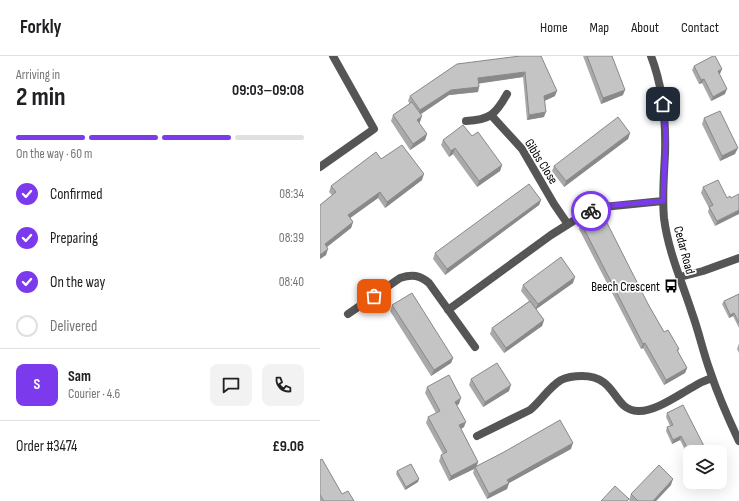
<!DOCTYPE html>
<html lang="en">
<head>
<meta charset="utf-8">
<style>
	:root { --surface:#fff; --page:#f2f2f2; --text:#202124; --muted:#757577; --line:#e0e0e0; --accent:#7c3aed }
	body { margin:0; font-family:"Sofia Sans Condensed",sans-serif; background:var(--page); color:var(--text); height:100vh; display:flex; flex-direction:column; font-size:15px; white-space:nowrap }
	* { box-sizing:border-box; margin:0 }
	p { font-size:13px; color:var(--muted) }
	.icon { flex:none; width:22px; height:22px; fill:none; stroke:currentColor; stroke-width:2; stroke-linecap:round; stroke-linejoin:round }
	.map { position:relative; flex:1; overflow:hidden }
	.panel { display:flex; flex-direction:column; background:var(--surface); width:320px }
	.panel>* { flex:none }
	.buttons { position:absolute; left:363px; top:389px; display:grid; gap:8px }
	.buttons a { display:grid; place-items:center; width:44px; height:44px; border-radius:8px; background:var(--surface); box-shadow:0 4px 16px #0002; font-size:20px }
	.pin { position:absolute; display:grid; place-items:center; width:34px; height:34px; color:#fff; margin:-17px; border-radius:8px; box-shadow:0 2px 6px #0006 }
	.courier { position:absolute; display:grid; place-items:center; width:40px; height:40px; margin:-20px; border:3px solid #7c3aed; border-radius:50%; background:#fff; color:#222; box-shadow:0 1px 5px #0007 }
	.headline em { font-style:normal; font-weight:700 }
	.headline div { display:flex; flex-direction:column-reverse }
	.headline { display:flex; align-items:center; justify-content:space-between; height:68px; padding:0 16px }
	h1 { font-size:26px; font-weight:700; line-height:30px }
	.bar { display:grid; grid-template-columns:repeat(4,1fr); gap:6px 4px; align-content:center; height:48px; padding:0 16px }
	.bar i { height:5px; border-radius:3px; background:var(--line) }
	.bar .selected { background:var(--accent) }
	.bar p { grid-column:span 4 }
	.line { display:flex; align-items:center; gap:10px; padding:0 16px; border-top:1px solid var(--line) }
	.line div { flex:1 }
	.round { display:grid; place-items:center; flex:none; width:42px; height:42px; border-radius:8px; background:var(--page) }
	ol { padding:0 16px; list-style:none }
	li { display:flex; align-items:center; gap:12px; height:44px }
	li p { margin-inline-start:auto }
	li .icon { padding:4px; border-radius:50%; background:var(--accent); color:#fff; stroke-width:4 }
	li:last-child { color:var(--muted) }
	li i { width:22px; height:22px; border:2px solid var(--line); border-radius:50% }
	header { display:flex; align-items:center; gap:24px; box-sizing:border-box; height:56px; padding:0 20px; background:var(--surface); border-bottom:1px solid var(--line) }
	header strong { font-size:19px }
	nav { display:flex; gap:22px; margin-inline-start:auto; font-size:14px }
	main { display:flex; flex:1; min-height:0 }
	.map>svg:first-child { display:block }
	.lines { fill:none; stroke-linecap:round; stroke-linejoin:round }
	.minor { stroke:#555; stroke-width:8 }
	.wall { fill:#a9a9a9 }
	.shaded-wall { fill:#898989 }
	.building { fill:#c4c4c4; stroke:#898989 }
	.done { stroke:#595959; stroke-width:4; stroke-dasharray:0 7.2 }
	.route { stroke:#7c3aed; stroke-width:5 }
	.labels { text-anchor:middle; stroke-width:3.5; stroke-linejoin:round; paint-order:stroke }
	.street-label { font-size:13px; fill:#000; stroke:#fff }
	.poi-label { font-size:13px; fill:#000; stroke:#fff; text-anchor:end }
</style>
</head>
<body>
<header>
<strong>Forkly</strong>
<nav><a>Home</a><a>Map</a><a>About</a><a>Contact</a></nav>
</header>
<main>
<section class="panel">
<div class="headline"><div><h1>2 min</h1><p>Arriving in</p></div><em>09:03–09:08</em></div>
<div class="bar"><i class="selected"></i><i class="selected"></i><i class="selected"></i><i></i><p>On the way · 60 m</p></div>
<ol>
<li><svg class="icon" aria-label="check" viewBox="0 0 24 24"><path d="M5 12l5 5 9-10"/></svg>Confirmed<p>08:34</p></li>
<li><svg class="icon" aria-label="check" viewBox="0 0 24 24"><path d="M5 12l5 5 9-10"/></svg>Preparing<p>08:39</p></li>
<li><svg class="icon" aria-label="check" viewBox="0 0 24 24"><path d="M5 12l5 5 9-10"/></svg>On the way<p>08:40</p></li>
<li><i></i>Delivered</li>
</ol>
<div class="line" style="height:72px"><b class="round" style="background:var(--accent);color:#fff">S</b><div><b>Sam</b><p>Courier · 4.6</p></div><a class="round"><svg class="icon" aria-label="chat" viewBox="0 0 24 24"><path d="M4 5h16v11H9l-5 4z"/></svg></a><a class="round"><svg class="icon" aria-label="phone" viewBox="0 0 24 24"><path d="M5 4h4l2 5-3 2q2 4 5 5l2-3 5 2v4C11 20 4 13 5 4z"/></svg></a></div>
<div class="line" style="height:52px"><div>Order #3474</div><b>£9.06</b></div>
</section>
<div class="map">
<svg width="419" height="445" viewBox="0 0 419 445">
	<rect width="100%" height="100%" fill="#fff"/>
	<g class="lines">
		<path class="minor" d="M331,0c12,31 15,65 14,98 -1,21 -3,43 -1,64 4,33 18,64 28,95 7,19 11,39 18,58 8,24 18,47 29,70
			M171,59l31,34 32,55 13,19
			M146,65c24,-1 30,-7 41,-27
			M0,111l54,-38 -41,-73
			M360,221l23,-6 36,-13
			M128,254l103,-75 35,-22 17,-6 60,-6
			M28,258l52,-36c12,-4 20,-3 29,5l46,64
			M157,380l53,-26c11,-9 19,-23 31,-30 6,-3 14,-4 21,-4 36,0 30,34 56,35 17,1 40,-16 55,-24 6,-4 13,-7 19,-9"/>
	</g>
	<path class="wall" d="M197,0h24l14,40 -11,5v16l-17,3 -4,-43 -44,6 -1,9 -29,3 -28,19 -1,8 -1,1 8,11 -2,6 -15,10 -19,-29 2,-6 17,-11 -2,-3 2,-5 107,-39z
		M263,0h29l11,39 -22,9z
		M374,10l28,3 -3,5 6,20 -14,7 -9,-18 -3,1 -7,-14z
		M384,62l31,36 -15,7 -18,-37z
		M310,77l-2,6 -64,48 -12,-16 2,-5z
		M152,80l30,29 -2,6 -23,16 -24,-33 -4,3 -8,-12 2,-5z
		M61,103l41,21 -37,28 -7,-10 -28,20 3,4 -2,6 -24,19 -1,8 -6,4v-54l12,-10 -3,-3 2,-6z
		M383,131l24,11 -12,28 -7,-14 1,-4 -8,-15z
		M221,144l-2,5 -94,70 -12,-16 2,-6z
		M261,167l67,81 16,28 15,17 -1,3 9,16 -2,5 -21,12 -21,-37 -2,1 -62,-120z
		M253,227l-37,26 8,11 -2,6 -38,27 -14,-19 2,-6 37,-27 -8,-10 2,-6z
		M419,238v34l-6,-12 -4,2 -7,-14 2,-3z
		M72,249l61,53 -2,5 -20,13 -41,-65z
		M419,287v10l-2,-4z
		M151,323l38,12 -26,16 -14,-22z
		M107,331l32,17 -2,1 7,22 -3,2 17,33 -2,4 95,-17 -62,34 -2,6 -20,10 -14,-26 1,-4 -25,12 -10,-20 2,-6 2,-1 -17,-31 2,-6 8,-4 -11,-20z
		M363,349l7,47v8l-10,-20 -8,4 -6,-13 1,-4 3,-1 -4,-9 1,-4z
		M0,404l22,34 12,7h-34z
		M77,415l21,11 -13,8 -9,-16z
		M351,429l-15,16h-26l-1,-1 2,-6z"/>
	<path class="shaded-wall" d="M402,13l-2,5 -4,2 2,-5z
		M205,16l-2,5 -47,7 2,-6z
		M384,23l-2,4 -3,1 2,-4z
		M159,31l-1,5 -29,3 -31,21 2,-6 31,-20z
		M407,33l-2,5 -14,7 2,-4z
		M305,34l-2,5 -22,9 2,-6z
		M237,35l-2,5 -13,6 2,-6z
		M226,56l-2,5 -17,3 2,-5z
		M102,60l-2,6 -5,3 2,-5z
		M310,77l-2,6 -64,48 2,-6z
		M107,78l-2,6 -15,10 3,-6z
		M135,92l-2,6 -4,3 2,-6z
		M418,92l-3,6 -15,7 2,-5z
		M182,109l-2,6 -23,16 2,-6z
		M104,118l-2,6 -37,28 2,-6z
		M60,136l-2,6 -32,23 2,-6z
		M221,144l-2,5 -94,70 2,-6z
		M419,154v4l-24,12 2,-5z
		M33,166l-2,6 -28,22 2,-6z
		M8,193l-2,6 -6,4v-4z
		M255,221l-2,6 -38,27 3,-6z
		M414,257l-1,3 -4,2 1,-3z
		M224,264l-2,6 -38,27 2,-5z
		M325,287l-2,5 -2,1 2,-5z
		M133,302l-2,5 -20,13 3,-6z
		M367,312l-2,5 -21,12 2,-5z
		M191,329l-2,6 -26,16 2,-5z
		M141,342l-2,6 -6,3 2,-5z
		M146,366l-2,5 -7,4 2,-6z
		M361,380l-1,4 -8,4 1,-4z
		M253,387l-2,6 -62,34 -2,6 -20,10 2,-5 18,-14z
		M158,406l-2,6 -1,-1 -1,2 -25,12 2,-5z
		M99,423l-1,3 -13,8 1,-3z
		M353,423l-2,6 -15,16h-3z
		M379,426h7l-2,1h-5z"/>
	<path class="building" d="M200,0h21l16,35 -13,5 2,16 -17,3 -4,-43 -47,6 1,9 -28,3 -31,20 -10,-14 47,-32z
		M267,0h25l13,34 -22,8z
		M393,0h2l7,13 -4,2 9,18 -14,8 -9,-18 -3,1 -7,-14z
		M92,46l10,14 -5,4 10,14 -14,10 -20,-29z
		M400,55l18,37 -16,8 -18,-38z
		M298,61l12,16 -64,48 -12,-15z
		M143,69l9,11 6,-4 24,33 -23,16 -24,-33 -4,3 -8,-11z
		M82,89l22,29 -37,28 -7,-10 -32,23 5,7 -28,22 3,5 -8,6v-50l16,-13 -5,-6 45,-34 5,7z
		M398,124l9,18 3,-2 1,2 8,-4v16l-22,11 -8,-14 4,-2 -10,-18z
		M209,128l12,16 -94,69 -12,-16z
		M282,157l46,91 16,28 4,-2 11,19 -2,1 10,18 -21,12 -21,-37 -2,1 -62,-121z
		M241,201l14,20 -37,27 -15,-19z
		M92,237l41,65 -19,12 -42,-65z
		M419,238v29l-5,-10 -4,2 -6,-14z
		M210,245l14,19 -38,28 -14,-20z
		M177,307l14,22 -26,17 -14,-23z
		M129,319l12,23 -6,4 11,20 -7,3 19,37 -27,14 -10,-21 6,-3 -19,-35 12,-6 -13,-24z
		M363,349l24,47h-17v1l-9,-17 -8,4 -6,-13 6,-2 -6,-12z
		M240,364l13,23 -66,37 2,3 -20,11 -14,-27 29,-15z
		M2,403l20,35 6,-3 6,10h-30l-4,-6v-35z
		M91,408l8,15 -13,8 -9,-16z
		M339,409l14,14 -20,22h-15l-7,-7z
		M295,430l14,13 -2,2h-26z"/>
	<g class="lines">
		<path class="done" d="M54,240c9,-6 17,-13 26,-17 23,-13 37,15 48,31l103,-75 26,-18 14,-6"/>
		<path class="route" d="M271,155l24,-6 48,-4 3,-65 -3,-32"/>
	</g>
	<defs>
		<g id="bus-bare" transform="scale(1.08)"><path d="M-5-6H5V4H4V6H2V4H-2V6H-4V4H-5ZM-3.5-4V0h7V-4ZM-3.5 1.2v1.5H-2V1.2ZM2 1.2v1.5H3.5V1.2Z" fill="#000" stroke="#fff" stroke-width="2.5" paint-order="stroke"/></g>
	</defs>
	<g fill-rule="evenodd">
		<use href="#bus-bare" x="351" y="230"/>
	</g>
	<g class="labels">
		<g class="street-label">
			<text transform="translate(222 105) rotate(58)" y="5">Gibbs Close</text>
			<text transform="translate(365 194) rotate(75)" y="5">Cedar Road</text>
		</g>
		<g class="poi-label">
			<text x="340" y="235">Beech Crescent</text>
		</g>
	</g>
</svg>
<div class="buttons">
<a><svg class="icon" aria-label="layers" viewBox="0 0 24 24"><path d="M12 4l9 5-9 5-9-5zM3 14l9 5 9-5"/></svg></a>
</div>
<div class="pin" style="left:54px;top:240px;background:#ea580c"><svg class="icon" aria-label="bag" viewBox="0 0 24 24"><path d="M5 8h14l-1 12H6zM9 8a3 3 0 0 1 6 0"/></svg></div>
<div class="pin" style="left:343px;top:48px;background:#1f2937"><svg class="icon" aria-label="home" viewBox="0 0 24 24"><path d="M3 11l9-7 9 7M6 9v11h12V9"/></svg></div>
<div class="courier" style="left:271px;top:155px"><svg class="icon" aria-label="bike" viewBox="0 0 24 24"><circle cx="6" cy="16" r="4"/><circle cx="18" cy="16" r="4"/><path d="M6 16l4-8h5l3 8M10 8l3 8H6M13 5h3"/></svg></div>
</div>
</main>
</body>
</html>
